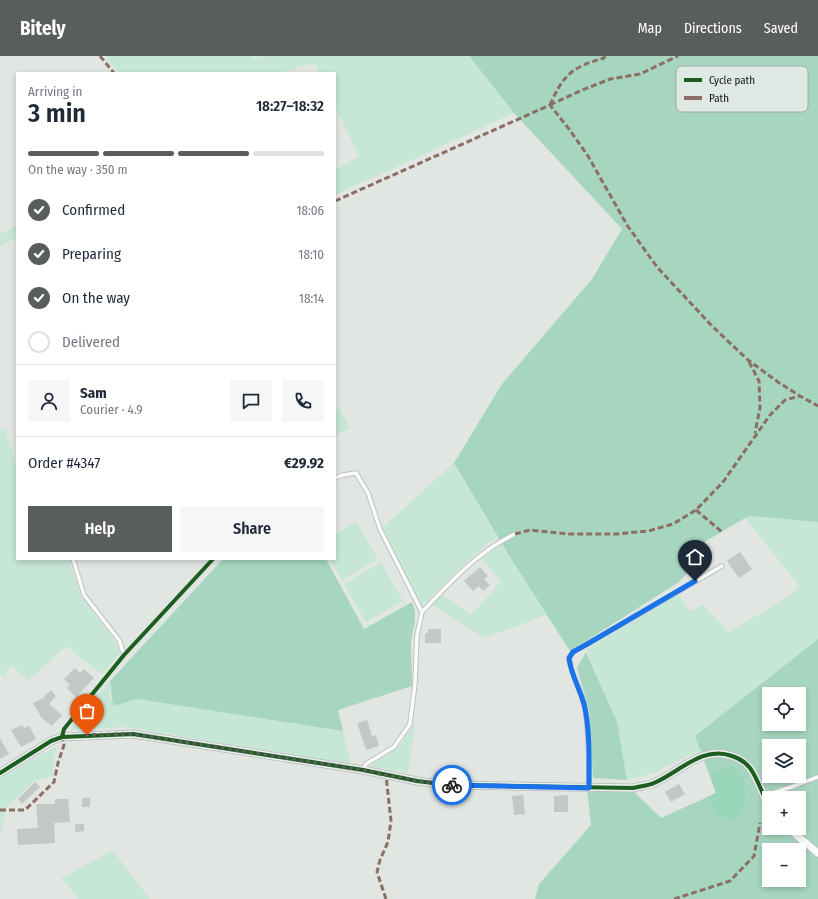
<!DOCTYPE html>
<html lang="en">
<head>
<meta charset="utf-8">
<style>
	:root { --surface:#fff; --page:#f6f6f7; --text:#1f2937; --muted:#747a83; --line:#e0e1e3; --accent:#5a5e5b }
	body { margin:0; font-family:"Fira Sans Condensed",sans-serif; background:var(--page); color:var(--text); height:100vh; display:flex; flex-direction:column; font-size:15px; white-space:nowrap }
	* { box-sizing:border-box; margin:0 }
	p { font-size:13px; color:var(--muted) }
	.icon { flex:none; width:22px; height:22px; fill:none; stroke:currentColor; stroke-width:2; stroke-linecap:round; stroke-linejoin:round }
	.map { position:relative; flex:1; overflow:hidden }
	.drawer { position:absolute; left:16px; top:16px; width:320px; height:488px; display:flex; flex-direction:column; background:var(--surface); border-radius:0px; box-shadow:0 2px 6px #0003 }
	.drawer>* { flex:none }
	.controls { position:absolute; left:762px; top:631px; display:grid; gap:8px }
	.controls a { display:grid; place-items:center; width:44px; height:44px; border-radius:0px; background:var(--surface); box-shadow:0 2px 6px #0003; font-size:20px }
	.pin { position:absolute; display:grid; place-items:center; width:34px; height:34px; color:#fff; margin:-41px -17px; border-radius:50% 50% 50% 0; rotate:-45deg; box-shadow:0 0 4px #0007 }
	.pin .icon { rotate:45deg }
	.courier { position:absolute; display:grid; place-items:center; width:40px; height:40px; margin:-20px; border:3px solid #1a73e8; border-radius:50%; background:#fff; color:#222; box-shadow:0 1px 5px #0007 }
	.head em { font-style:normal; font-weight:600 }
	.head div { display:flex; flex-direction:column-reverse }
	.head { display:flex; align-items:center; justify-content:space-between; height:68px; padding:0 12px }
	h1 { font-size:26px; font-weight:600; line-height:30px }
	.bar { display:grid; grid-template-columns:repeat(4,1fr); gap:6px 4px; align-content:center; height:48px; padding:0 12px }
	.bar i { height:5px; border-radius:3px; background:var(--line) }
	.bar .active { background:var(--accent) }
	.bar p { grid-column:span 4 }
	.line { display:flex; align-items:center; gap:10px; padding:0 12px; border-top:1px solid var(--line) }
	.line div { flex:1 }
	.round { display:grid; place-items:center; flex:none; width:42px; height:42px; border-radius:0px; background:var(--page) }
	ol { padding:0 12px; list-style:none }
	li { display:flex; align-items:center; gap:12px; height:44px }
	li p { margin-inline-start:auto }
	li .icon { padding:4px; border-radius:50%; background:var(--accent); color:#fff; stroke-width:4 }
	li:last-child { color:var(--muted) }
	li i { width:22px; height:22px; border:2px solid var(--line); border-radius:50% }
	.action { display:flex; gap:8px; margin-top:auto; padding:8px 12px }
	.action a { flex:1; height:46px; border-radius:0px; background:var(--accent); color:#fff; font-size:16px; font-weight:600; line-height:46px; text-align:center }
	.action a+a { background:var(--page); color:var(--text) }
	header { display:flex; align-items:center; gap:24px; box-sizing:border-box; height:56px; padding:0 20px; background:var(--accent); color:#fff }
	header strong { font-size:19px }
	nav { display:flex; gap:22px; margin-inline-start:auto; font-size:14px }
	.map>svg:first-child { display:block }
	.green { fill:#c6e6d6 }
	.forest { fill:#a6d6c0; fill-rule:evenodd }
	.water { fill:#9ad6ba }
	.building { fill:#c3c7c5 }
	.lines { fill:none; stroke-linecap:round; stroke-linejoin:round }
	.service-casing { stroke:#bdc1bf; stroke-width:5.5 }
	.minor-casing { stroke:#bdc1bf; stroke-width:9 }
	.service { stroke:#fafbfb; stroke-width:3.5 }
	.minor { stroke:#fafbfb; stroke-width:7 }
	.quiet { stroke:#8d6e63; stroke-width:3; stroke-dasharray:6 3; stroke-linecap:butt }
	.cycleway-casing { stroke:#dfe8e3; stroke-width:6 }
	.cycleway { stroke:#1b5e20; stroke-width:4 }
	.done { stroke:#5a5e5b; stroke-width:4; stroke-dasharray:0 7.2 }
	.route { stroke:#1a73e8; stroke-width:5 }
	.key { fill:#dfe8e3; stroke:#a1a8a4; stroke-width:1 }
	.key-label { font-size:11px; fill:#111412 }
</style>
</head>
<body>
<header>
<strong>Bitely</strong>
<nav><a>Map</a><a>Directions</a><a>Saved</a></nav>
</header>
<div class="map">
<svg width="818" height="843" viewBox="0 0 818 843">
	<rect width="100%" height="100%" fill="#e1e6e3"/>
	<path class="green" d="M105,0h148l1,3 9,-3h205l46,57 -179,82v-25l24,-14 -24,-50v-33h-16l-4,-10 -35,10h-161z
		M17,169v12l-17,10v-13z
		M339,351l11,21 -15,8v-27z
		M5,373l12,38v92h52l7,23 6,16 33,43 5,13 -18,20 -36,-28 -38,35 -16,-16 -6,6 1,10 -7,-8v-243z
		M454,407l44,75 -9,4 -18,16 -49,48 -14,-25 -25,-54z
		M750,460l68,6v117l-123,97 6,14 -48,23 -26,7 -10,-58 -31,-73 92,-54 12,16 13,-6 26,27 59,-35 12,-10 -55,-69z
		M356,466l22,37 -36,21 -12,-21h5v-25z
		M501,486l45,73 -61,23 -53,-33 10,-10 29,20 30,-33 -20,-24 10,-10z
		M381,507l22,38 -37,21 -22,-38z
		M110,625v13l3,12 24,-7 206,32 8,33 -225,-37 -56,3z
		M412,668l3,2 -7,47 -38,-7 30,-20z
		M57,690l-3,10 -1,20 -19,5 -28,26 -6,30v-59z
		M113,795l37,48h-71l-18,-21z"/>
	<path class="forest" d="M469,0h349v466l-68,-6 -5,2 -54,32 1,18 -13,14 -109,69 -60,-94 -56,-94 48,-79 90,-105 30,-50 -108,-116z
		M223,503h103l38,70 48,-27c7,15 0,27 -1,43 0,13 1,27 1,41l-74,24 5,21 -206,-32 -24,7 -3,-25z
		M818,583v260h-283l4,-15 52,-59 -4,-35 46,1 28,27 55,-25 -21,-57zM769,638h30v30h-30zM769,690h30v30h-30zM769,742h30v30h-30zM769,794h30v30h-30z
		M586,596l31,70 10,58 -34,-2 -4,-68 -12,-42z"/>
	<path class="water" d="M732,709l12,13 1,30 -12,13 -17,-7 -9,-17 9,-4 -6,-18z"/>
	<path class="building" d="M740,496l12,17 -13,9 -12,-17z
		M480,511l8,9 -4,3 6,6 -7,6 -4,-5 -6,5 -9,-10z
		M428,573h13v14h-16v-10h3z
		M75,612l5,5 4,-4 10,9 -18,19 -9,-9 3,-3 -6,-6z
		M51,634l5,6 -7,8 13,11 -10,11 -11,-9 -8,-14 10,-5z
		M367,664l5,16 4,-1 3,11 -13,4 -9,-27z
		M22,669l2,3 5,-2 7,13 -15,8 -10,-17z
		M0,682l9,16 -9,5z
		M35,726l5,5 -18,17 -4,-5z
		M679,728l6,10 -14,8 -6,-10z
		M523,739l2,19 -11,1 -2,-19z
		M568,739v17h-14v-16z
		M82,742h8v9h-8z
		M55,743h13l2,23 -16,1 1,20 -37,2 -1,-16 21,-1 -2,-24h19z
		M75,768h9v7l-9,1z"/>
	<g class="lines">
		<g class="service-casing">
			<path id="service" d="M335,422l8,-3 13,-2 12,20 12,36 42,83 -5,23 -2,48 -5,41 -16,23 -28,17 -3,6
				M73,503l11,36 35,45 5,15
				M422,556c28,-29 56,-61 93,-78
				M62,681l2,-8 60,-74 89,-96
				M589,731c0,-26 0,-53 -4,-78 -3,-18 -14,-33 -16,-51l4,-6 16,-9 133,-77
				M763,740l28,-9 27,-10"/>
		</g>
		<g class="minor-casing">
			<path id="minor" d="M0,717l51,-32 11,-4 71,-3 230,36 54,11 32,4 184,3c7,-2 15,-2 21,-5 26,-11 48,-38 78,-27 7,2 13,6 18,12 8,11 12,26 19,38
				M788,772l30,25"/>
		</g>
		<use href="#service" class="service"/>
		<use href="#minor" class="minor"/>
		<path class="quiet" d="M100,0l14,17
			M550,49l30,-14 30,-12 30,-5 38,-18
			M550,49c13,-30 22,-38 54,-47l1,-2
			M335,145l215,-96 19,24 19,27 39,69 30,42 55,59 36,34 30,22 22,14 18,10
			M749,306l10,19 1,27 -5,25
			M696,454l26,22
			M515,478l15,-4 38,4h48l32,-3 25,-7 23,-14 27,-28 47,-67 15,-15 15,-4
			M0,754h25l29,-28 4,-19 6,-18 -2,-8
			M386,843l-9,-27 3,-12 8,-18 3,-21 -5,-46
			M674,843l56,-18 24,-25 6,-33"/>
		<g class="cycleway-casing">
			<path id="cycleway" d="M62,681l2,-8 60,-74 89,-96
				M0,717l51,-32 11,-4 71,-3 230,36 54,11 32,4 184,3c7,-2 15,-2 21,-5 26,-11 48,-38 78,-27 7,2 13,6 18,12 8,11 12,26 19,38"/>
		</g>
		<use href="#cycleway" class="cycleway"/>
	</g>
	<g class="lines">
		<path class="done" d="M87,679l46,-1 229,36 55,11 35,4"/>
		<path class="route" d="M452,729l137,3c0,-27 1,-54 -4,-80 -4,-18 -14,-32 -16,-50l4,-6 16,-9 106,-62"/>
	</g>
	<rect x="676" y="10" width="132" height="46" rx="6" class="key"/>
	<rect x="684" y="22" width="18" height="4" fill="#1b5e20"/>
	<rect x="684" y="40" width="18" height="4" fill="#8d6e63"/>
	<g class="key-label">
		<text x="709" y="28">Cycle path</text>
		<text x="709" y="46">Path</text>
	</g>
</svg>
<div class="controls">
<a><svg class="icon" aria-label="locate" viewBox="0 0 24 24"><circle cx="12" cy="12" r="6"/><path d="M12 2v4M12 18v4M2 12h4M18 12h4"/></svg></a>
<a><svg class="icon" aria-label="layers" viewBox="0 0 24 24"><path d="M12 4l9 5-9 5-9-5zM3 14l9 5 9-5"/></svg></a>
<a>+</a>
<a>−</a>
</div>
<div class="pin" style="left:87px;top:679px;background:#ea580c"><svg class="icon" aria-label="bag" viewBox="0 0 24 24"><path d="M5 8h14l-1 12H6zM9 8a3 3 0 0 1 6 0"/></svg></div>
<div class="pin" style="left:695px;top:525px;background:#1f2937"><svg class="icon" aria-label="home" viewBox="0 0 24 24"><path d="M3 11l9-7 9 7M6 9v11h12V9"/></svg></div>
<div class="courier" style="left:452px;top:729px"><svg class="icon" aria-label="bike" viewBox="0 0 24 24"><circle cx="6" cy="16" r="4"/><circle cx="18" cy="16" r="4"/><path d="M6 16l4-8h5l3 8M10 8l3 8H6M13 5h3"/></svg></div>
<section class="drawer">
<div class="head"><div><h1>3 min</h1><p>Arriving in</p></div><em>18:27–18:32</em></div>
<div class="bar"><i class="active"></i><i class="active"></i><i class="active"></i><i></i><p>On the way · 350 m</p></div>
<ol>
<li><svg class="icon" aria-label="check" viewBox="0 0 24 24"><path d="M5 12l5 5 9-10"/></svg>Confirmed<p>18:06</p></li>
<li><svg class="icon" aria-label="check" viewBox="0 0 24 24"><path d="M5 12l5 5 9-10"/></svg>Preparing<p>18:10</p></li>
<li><svg class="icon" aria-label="check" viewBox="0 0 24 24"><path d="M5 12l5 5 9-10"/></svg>On the way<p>18:14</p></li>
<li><i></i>Delivered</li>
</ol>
<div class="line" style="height:72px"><a class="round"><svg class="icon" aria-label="person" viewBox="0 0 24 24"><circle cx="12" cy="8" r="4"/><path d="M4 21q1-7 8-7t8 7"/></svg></a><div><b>Sam</b><p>Courier · 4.9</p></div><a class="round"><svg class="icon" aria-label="chat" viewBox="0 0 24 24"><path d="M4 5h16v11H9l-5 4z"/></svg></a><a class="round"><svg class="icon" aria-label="phone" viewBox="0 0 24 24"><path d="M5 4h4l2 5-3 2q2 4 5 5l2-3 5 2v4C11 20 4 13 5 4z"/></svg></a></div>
<div class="line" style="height:52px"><div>Order #4347</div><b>€29.92</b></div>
<div class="action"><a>Help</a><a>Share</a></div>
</section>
</div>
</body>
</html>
